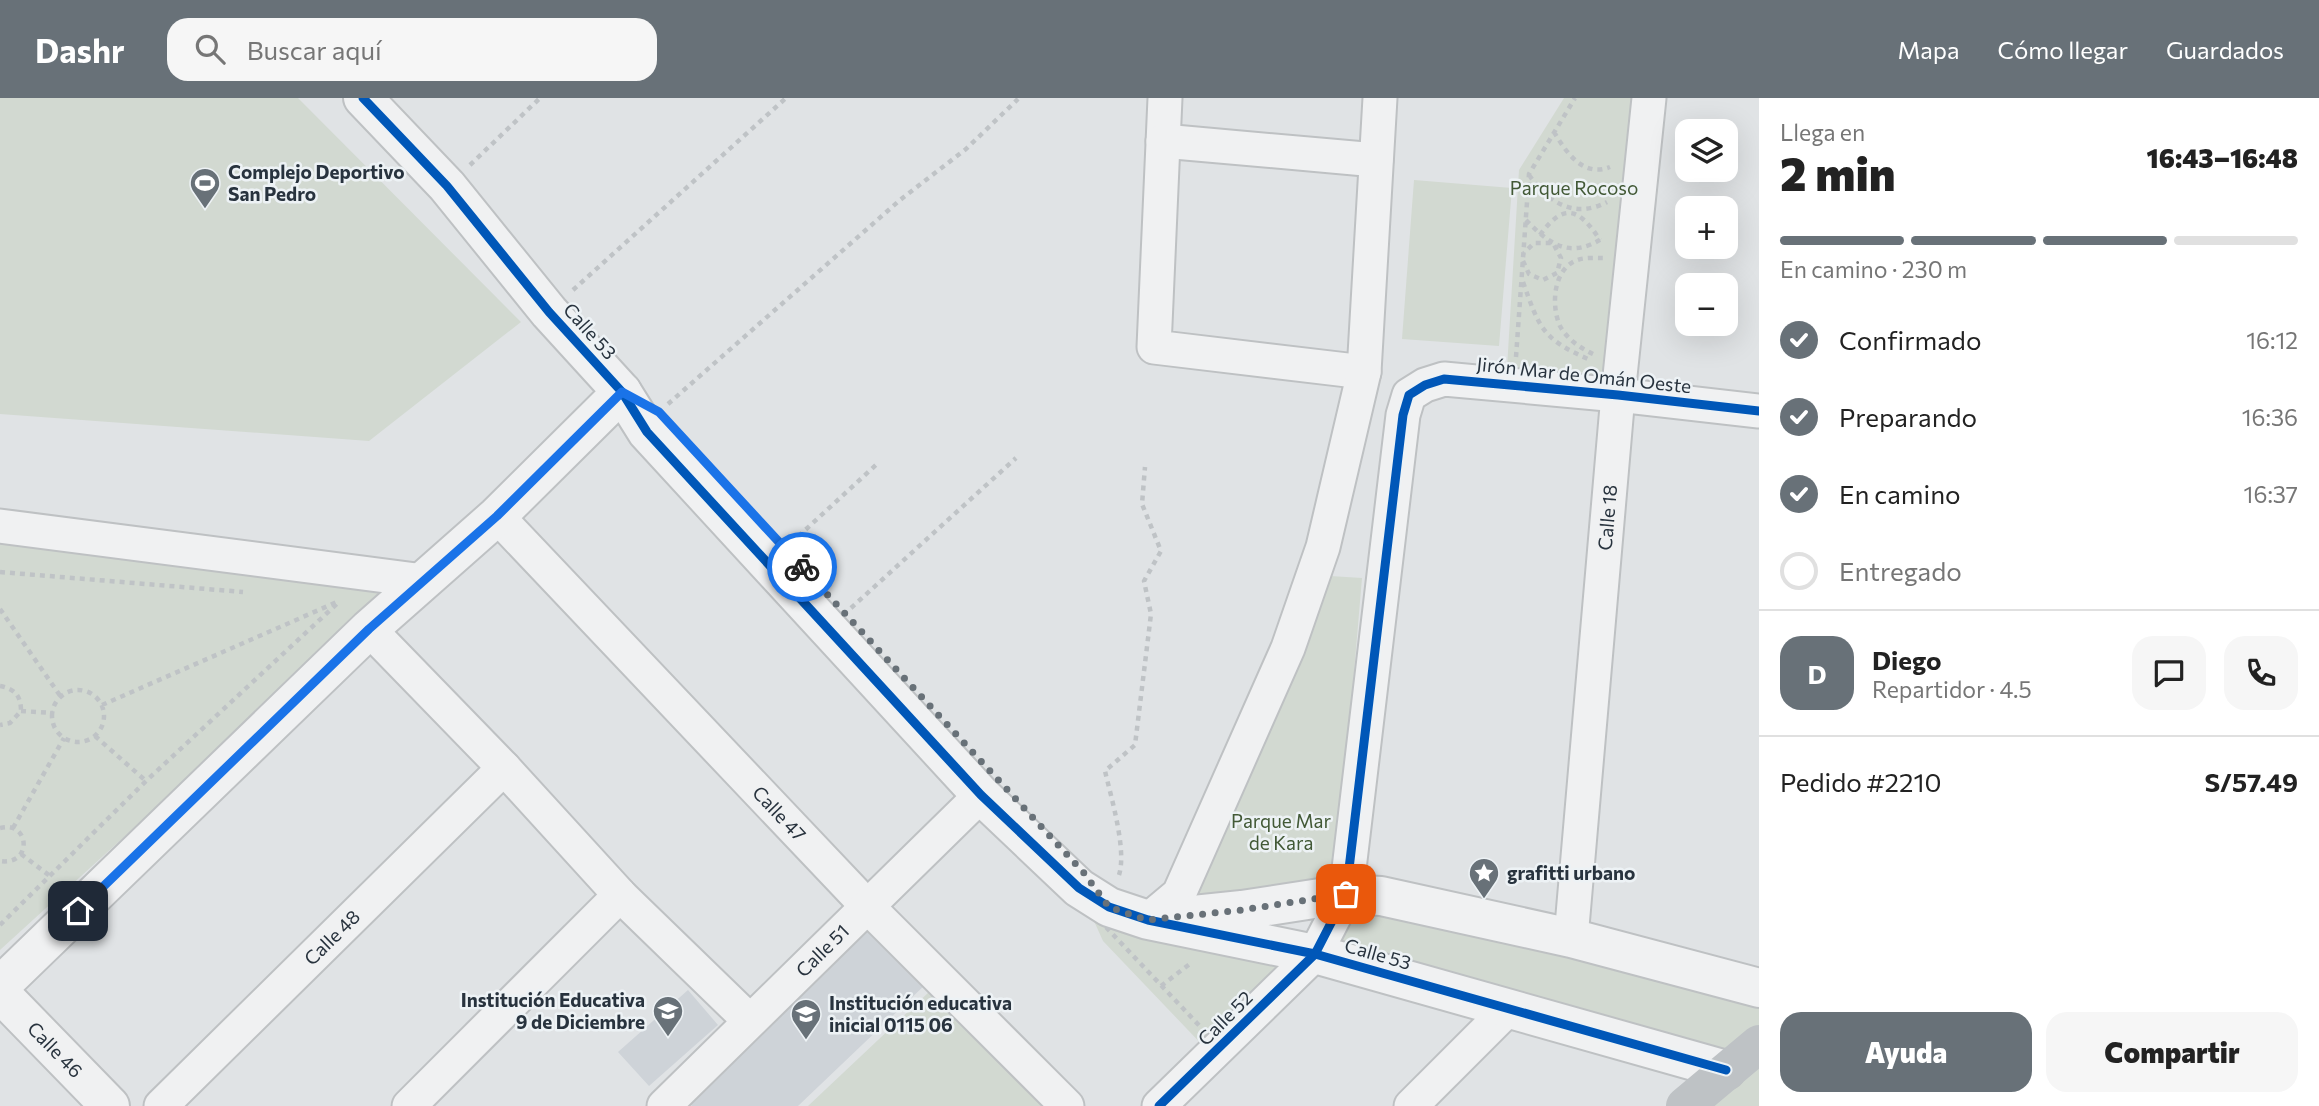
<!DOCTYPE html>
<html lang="es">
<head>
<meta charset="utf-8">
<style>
	:root { --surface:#fff; --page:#f6f6f6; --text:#222; --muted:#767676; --line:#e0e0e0; --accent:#687178 }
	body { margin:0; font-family:Commissioner,sans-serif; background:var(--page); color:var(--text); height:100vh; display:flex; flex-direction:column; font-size:26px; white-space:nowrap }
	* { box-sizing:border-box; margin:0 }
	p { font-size:23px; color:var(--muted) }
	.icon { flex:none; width:38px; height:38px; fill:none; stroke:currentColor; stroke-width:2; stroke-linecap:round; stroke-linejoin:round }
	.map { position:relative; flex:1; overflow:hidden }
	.details { display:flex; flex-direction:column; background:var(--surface); width:560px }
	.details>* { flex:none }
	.fabs { position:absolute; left:1675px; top:21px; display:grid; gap:14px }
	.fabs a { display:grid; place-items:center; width:63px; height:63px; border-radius:14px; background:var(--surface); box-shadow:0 7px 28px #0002; font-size:35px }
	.pin { position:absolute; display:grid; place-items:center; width:60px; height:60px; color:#fff; margin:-30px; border-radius:14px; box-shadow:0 4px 10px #0006 }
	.courier { position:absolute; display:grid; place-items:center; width:70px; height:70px; margin:-35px; border:5px solid #1a73e8; border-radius:50%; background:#fff; color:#222; box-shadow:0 2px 9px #0007 }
	.overview em { font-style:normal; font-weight:800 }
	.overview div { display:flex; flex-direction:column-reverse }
	.overview { display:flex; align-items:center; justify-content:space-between; height:119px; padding:0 21px }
	h1 { font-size:46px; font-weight:800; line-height:52px }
	.bar { display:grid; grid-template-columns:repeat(4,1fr); gap:10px 7px; align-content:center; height:84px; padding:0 21px }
	.bar i { height:9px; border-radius:5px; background:var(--line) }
	.bar .current { background:var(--accent) }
	.bar p { grid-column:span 4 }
	.line { display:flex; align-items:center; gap:18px; padding:0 21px; border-top:2px solid var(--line) }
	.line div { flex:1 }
	.round { display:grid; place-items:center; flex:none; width:74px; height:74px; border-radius:21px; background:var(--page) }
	ol { padding:0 21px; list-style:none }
	li { display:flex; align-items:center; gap:21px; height:77px }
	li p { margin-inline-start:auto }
	li .icon { padding:7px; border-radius:50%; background:var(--accent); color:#fff; stroke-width:4 }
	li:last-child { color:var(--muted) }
	li i { width:38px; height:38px; border:4px solid var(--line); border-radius:50% }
	.cta { display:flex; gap:14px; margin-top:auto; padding:14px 21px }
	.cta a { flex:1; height:80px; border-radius:21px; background:var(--accent); color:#fff; font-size:28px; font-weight:800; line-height:80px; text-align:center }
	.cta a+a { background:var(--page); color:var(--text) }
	header { display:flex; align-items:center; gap:42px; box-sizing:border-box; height:98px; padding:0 35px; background:var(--accent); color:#fff }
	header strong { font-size:33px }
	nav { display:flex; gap:38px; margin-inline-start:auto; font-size:24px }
	.search { width:490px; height:63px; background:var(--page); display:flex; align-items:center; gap:18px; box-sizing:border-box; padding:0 24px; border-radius:21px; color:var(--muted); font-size:26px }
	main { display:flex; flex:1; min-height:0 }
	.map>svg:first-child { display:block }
	.built { fill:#ced3d8 }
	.green { fill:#d2d9d1 }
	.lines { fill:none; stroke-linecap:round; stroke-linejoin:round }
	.minor-casing { stroke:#bec1c3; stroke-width:37 }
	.tertiary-casing { stroke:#bec1c3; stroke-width:42 }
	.path { stroke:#bfc3c6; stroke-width:4.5; stroke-dasharray:5 5; stroke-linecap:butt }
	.minor { stroke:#f0f1f2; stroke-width:33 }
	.tertiary { stroke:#f0f1f2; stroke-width:38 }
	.secondary { stroke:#bec2c5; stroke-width:38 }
	.cycleway-casing { stroke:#edf2f5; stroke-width:13 }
	.cycleway { stroke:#0057b8; stroke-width:9 }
	.done { stroke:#687178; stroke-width:7; stroke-dasharray:0 12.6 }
	.route { stroke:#1a73e8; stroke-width:9 }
	.labels { text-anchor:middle; stroke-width:5; stroke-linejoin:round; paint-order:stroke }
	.poi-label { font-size:19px; font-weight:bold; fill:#28333e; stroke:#edf2f5; text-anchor:start }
	.park-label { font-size:19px; fill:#425936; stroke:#edf2f5 }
	.street-label { font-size:19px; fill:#28333e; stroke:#edf2f5 }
</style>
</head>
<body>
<header>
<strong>Dashr</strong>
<div class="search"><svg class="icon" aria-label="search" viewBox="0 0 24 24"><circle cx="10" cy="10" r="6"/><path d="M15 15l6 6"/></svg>Buscar aquí</div>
<nav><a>Mapa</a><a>Cómo llegar</a><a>Guardados</a></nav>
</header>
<main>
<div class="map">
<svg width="1759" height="1008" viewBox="0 0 1759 1008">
	<rect width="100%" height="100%" fill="#e0e3e5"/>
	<path class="built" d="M868,826l59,59 -129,123h-106l-7,-7z
		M688,892l30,35 -69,61 -31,-34z"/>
	<path class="green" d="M0,0h298l223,224 -152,119 -369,-27z
		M1564,0h74l-27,285 -104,-15 12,-198z
		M1414,82l98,8 -13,158 -97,-7z
		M0,443l396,48 -396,361z
		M1330,478l32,2 -26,307 -152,22z
		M1350,803l409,95v40l-32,26 -397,-117z
		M1103,814l202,41 -97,98 -105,-110 -9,-20z
		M930,893l115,110 -5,5h-232z
		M1759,957v51h-61z"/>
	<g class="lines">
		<g class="minor-casing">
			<g id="minor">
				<path d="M1165,0l-11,249 210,25"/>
				<path d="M1163,43l213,19"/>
				<path id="s1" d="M497,418l370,390 200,200"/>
				<path d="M0,428l424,55"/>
				<path d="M369,531l135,139 116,127 130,126"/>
				<path d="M1148,822l31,-26 109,-246 35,-101 41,-175 16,-274"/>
				<path id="s2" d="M1571,840l47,-543 31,-297"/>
				<path id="s3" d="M161,1008l343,-338"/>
				<path d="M409,1008l211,-211"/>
				<path id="s4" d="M664,1008l317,-311"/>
				<path d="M1159,1008l156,-152 31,-60 57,-479 6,-20 16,-10 19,-6 174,16 141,16"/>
				<path d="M1411,1008l98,-98"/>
			</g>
		</g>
		<g class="tertiary-casing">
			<g id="tertiary">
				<path d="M363,0l84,88 102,126 73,80 25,40 334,363 98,93 30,19 39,13 167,34 411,116"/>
				<path d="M1184,818l58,-6 104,-16 35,2 190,42 188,50"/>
				<path d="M0,888l369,-357 128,-113 125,-124"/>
				<path id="s5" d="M0,895l110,113"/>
			</g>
		</g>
		<path class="path" d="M1554,34c12,20 29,46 56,35
			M470,67l70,-67
			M1529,77c20,28 45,44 78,27
			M1526,122c24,25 44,39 77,18
			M1540,137c24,-33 39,-27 60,5
			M1523,163l6,13 14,6 14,-7 4,-15 -8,-15h-19l-10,10
			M1523,184c16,45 19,57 65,77
			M573,192l213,-192
			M1593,256c-13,-6 -26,-15 -33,-28 -9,-20 -7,-55 15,-65 8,-4 19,-3 28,-3
			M1516,259l13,-183 46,-76
			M668,306l232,-204 66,-51 52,-50
			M791,445l86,-79
			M0,474l243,20
			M851,510l165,-150
			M0,511l61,88
			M0,588c15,3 21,10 21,25l-11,12 -10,2
			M52 618a26 26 0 1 1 52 0a26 26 0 1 1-52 0Z
			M102,607l235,-103
			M21,613l32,2
			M95,638l51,45
			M0,730c30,-8 33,38 0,33
			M13,730l51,-90
			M21,756l29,22
			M1119,777c8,-25 -8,-78 -14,-104l30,-26 16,-131 -7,-33 17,-30 -19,-47 3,-37
			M1103,826l182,40 -73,75z
			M0,827l146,-144 194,-180
			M1161,888l30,-23"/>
		<use href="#minor" class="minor"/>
		<use href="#tertiary" class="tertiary"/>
		<path class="secondary" d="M1685,1008l74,-62"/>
		<g class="cycleway-casing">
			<path id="cycleway" d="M363,0l84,88 102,126 73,80 25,40 334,363 98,93 30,19 39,13 167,34 411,116
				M1159,1008l156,-152 31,-60 57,-479 6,-20 16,-10 19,-6 174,16 141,16"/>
		</g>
		<use href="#cycleway" class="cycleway"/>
	</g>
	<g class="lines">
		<path class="done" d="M802,469l282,306 25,34 38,13 95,-10 104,-16"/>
		<path class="route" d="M78,813l291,-282 128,-113 125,-124 37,20 143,155"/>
	</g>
	<defs>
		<g id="stadium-pin" transform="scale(1.575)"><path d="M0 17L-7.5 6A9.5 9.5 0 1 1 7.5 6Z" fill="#687178" stroke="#edf2f5"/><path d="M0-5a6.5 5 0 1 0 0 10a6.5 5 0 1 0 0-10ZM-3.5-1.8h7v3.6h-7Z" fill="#fff"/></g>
		<g id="sight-pin" transform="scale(1.575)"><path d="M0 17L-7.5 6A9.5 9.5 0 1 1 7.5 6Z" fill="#687178" stroke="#edf2f5"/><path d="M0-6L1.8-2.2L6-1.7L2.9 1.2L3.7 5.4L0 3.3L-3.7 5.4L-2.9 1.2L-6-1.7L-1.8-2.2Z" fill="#fff"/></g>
		<g id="school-pin" transform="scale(1.575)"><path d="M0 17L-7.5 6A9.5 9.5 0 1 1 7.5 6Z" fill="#687178" stroke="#edf2f5"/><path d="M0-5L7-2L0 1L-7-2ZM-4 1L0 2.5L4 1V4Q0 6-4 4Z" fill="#fff"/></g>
	</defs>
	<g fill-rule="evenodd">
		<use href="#stadium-pin" x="205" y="85"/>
		<use href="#sight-pin" x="1484" y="775"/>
		<use href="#school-pin" x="668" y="913"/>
		<use href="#school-pin" x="806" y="916"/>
	</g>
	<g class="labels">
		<g class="poi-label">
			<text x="228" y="81">Complejo Deportivo<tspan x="228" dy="22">San Pedro</tspan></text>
			<text x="1507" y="782">grafitti urbano</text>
			<text x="645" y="909" text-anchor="end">Institución Educativa<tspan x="645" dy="22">9 de Diciembre</tspan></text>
			<text x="829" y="912">Institución educativa<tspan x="829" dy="22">inicial 0115 06</tspan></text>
		</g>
		<g class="park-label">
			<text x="1574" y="97">Parque Rocoso</text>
			<text x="1281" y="730">Parque Mar<tspan x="1281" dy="22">de Kara</tspan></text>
		</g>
		<g class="street-label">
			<text transform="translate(590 233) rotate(48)" y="7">Calle 53</text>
			<text transform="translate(1584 277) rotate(6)" y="7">Jirón Mar de Omán Oeste</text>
			<text dy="7" stroke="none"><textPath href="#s2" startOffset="422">Calle 18</textPath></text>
			<text dy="7" stroke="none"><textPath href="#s1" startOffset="410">Calle 47</textPath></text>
			<text dy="7" stroke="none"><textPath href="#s3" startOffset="240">Calle 48</textPath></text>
			<text dy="7" stroke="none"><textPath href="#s4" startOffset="222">Calle 51</textPath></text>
			<text transform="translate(1378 856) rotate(16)" y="7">Calle 53</text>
			<text transform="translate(1225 920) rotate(-45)" y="7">Calle 52</text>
			<text dy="7" stroke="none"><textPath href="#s5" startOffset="79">Calle 46</textPath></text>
		</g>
	</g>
</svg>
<div class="fabs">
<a><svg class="icon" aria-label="layers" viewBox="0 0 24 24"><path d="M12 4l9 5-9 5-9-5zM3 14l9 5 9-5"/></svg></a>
<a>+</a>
<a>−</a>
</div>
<div class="pin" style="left:1346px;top:796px;background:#ea580c"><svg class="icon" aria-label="bag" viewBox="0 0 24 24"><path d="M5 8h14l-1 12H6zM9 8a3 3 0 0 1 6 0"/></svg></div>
<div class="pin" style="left:78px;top:813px;background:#1f2937"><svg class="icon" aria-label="home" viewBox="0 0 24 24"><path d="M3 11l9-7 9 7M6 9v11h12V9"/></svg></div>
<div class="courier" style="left:802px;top:469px"><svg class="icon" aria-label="bike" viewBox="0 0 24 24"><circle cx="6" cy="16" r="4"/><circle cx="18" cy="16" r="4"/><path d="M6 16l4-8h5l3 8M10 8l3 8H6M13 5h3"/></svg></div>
</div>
<section class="details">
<div class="overview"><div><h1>2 min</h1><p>Llega en</p></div><em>16:43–16:48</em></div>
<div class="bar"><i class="current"></i><i class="current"></i><i class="current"></i><i></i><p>En camino · 230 m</p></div>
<ol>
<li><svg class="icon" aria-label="check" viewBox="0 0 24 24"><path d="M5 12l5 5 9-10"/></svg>Confirmado<p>16:12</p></li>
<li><svg class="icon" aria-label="check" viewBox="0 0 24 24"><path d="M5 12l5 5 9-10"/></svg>Preparando<p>16:36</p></li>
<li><svg class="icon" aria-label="check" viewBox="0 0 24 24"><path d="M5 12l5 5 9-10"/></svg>En camino<p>16:37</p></li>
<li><i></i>Entregado</li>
</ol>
<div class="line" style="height:126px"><b class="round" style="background:var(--accent);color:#fff">D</b><div><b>Diego</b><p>Repartidor · 4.5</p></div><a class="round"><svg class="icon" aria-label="chat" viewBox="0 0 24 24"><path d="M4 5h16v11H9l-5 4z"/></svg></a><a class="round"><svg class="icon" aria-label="phone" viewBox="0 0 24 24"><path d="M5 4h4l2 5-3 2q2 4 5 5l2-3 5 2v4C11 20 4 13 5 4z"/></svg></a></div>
<div class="line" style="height:91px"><div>Pedido #2210</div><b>S/57.49</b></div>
<div class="cta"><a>Ayuda</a><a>Compartir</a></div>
</section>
</main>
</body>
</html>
